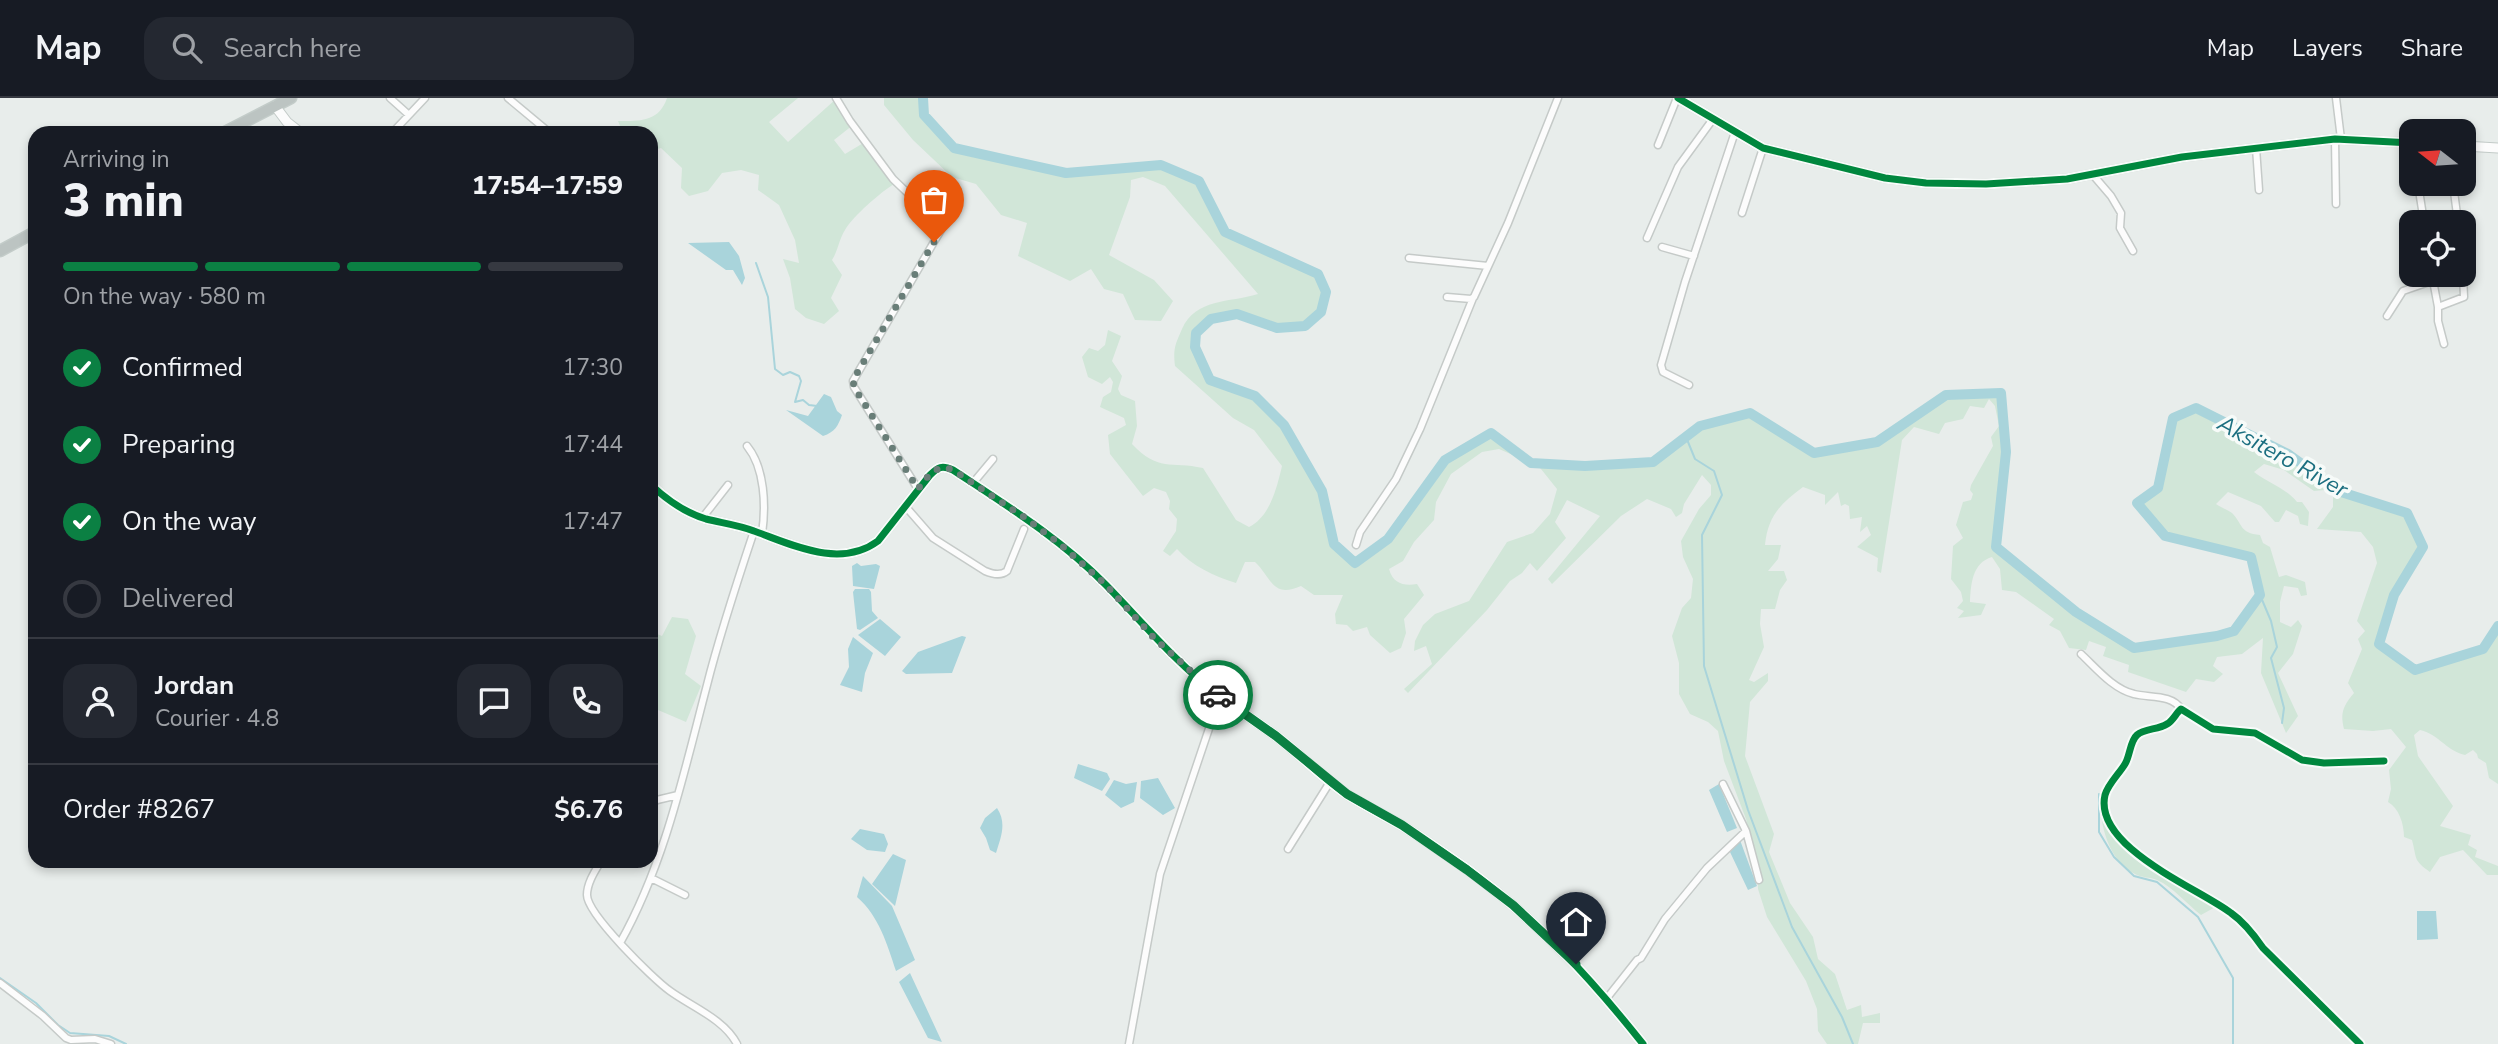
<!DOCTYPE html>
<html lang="en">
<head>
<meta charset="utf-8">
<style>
	:root { --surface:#171b24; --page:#242831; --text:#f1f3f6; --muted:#9ea1a6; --line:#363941; --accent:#0b8043 }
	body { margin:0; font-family:"Nunito Sans",sans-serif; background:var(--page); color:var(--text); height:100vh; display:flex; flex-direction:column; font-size:26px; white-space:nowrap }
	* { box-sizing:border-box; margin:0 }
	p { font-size:23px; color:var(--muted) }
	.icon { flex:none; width:38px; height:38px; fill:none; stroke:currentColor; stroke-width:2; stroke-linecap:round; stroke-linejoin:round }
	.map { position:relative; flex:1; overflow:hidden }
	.sheet { position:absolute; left:28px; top:28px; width:630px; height:742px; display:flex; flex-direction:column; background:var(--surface); border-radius:21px; box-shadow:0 4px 10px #0003 }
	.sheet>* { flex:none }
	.needle { width:46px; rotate:287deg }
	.buttons { position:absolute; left:2399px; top:21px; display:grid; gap:14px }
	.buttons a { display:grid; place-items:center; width:77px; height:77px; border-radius:14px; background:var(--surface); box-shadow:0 4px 10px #0003; font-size:35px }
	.pin { position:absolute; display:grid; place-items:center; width:60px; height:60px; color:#fff; margin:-72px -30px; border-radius:50% 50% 50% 0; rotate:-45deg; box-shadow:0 0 7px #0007 }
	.pin .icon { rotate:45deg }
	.courier { position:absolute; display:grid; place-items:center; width:70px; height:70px; margin:-35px; border:5px solid #0b8043; border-radius:50%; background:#fff; color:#222; box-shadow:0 2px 9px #0007 }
	.overview em { font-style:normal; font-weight:800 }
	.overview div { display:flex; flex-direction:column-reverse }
	.overview { display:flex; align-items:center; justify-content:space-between; height:119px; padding:0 35px }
	h1 { font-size:46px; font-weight:800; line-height:52px }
	.bar { display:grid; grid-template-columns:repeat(4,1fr); gap:10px 7px; align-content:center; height:84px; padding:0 35px }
	.bar i { height:9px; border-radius:5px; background:var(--line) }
	.bar .selected { background:var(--accent) }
	.bar p { grid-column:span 4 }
	.line { display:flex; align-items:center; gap:18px; padding:0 35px; border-top:2px solid var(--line) }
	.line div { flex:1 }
	.round { display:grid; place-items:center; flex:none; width:74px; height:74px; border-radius:21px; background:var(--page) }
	ol { padding:0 35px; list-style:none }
	li { display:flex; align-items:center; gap:21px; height:77px }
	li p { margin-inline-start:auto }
	li .icon { padding:7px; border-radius:50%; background:var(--accent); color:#fff; stroke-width:4 }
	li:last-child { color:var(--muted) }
	li i { width:38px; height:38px; border:4px solid var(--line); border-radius:50% }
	header { display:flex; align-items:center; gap:42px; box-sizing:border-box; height:98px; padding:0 35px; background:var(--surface); border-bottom:2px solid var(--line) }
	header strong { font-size:33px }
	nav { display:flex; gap:38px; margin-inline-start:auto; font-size:24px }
	.search { width:490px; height:63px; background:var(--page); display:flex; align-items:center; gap:18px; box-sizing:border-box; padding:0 24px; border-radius:21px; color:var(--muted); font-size:26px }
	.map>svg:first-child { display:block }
	.green { fill:#d1e6d8 }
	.water { fill:#a9d4db }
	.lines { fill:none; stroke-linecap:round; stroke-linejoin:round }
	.stream { stroke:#a9d4db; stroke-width:2 }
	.river { stroke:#a9d4db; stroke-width:10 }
	.street-casing { stroke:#c5cac8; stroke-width:9 }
	.secondary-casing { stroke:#c3cbc8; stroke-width:11 }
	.highway-casing { stroke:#c3ccc9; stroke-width:13 }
	.street { stroke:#fcfcfc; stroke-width:6 }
	.secondary { stroke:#fcfcfc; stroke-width:9 }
	.highway { stroke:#bcc4c2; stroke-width:10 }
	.cycleway-casing { stroke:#f7fbf9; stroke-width:11 }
	.cycleway { stroke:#00873e; stroke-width:7 }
	.done { stroke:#697e78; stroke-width:7; stroke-dasharray:0 12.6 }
	.route { stroke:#0b8043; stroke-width:9 }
	.labels { text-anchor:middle; stroke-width:7; stroke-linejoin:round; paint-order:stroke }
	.water-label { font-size:23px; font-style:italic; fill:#1c6f80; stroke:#f7fbf9 }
</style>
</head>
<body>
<header>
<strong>Map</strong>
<div class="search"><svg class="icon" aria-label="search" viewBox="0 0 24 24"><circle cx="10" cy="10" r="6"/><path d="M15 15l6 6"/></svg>Search here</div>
<nav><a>Map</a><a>Layers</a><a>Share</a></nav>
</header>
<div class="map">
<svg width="2498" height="946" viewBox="0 0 2498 946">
	<rect width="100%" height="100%" fill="#e8edeb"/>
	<path class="green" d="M667,0h131l-29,24 19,20 48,-43 17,26 -19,15 11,14 20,-12 29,42c-13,8 -41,32 -49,46 -6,9 -7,21 -13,30l10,15 -11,23 8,13 -15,13 -18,-6 -11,-9 -5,-31 -7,-19 16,4 -4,-23 -16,-35 -21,-15 1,-15 -18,-5 -19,3 -14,18 -19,5 -8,-8 1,-20 -21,-20 -10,3v-18h-28l-5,-12c22,0 41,1 49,-23z
		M884,0h35l2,17 28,35 115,27 68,-6 29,-6 38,16 26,51 93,42 8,18 -5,20 -16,14 -28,2 -41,-14 -25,5 -14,14 -2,14 15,33 45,16 29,29 38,66 12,53 21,19 33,-24 57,-79 46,-27 40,30 -32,-14 -17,3 -31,22 -15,28 -2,18 -20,22 -11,19 -14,8c4,15 15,17 28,15l7,11 -20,24 2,14 -5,15 -11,5 -20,-18 -3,-8 -14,4 -6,-6 -11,-1 -1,-10 8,-19h-29l-13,-9c-29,13 -29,-8 -46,-24h-10l-9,21c-22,-7 -44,-17 -59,-34l-7,7 -7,-5 13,-20 1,-12 -8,-10 1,-8 -4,-9 -12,-4 -11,8 -33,-42 -2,-19 18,-10 -2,-7 -24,-11 3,-10 8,-5 2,-10 -3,-5 -8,7 -14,-7 -6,-20 7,-9 9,3 7,-6 3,-15 13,6 -9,25 10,15 -4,13 3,6 14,6 2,25 -5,18c26,28 39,17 71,24l33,52 13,7c21,-10 28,-40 33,-61l-28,-36 -21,-12 -58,-52c-2,-17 0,-21 7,-37 14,-31 47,-26 76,-35l-93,-108 -22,-9 -12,3 -1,17 -21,58 45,25 19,21 -12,20 -26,-1 -12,-26 -19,-5 -13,-20 -21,12 -52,-25 9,-33 -26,-8 -25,-31 -24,-7 -39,-37 -29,-35z
		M2001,295l5,59 -10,96 80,64 62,35 79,-11 17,-5 26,-36 -9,-38 -86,-21 -28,-33 18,-13 18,-72 23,-10 92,46 53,38 66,21 16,34 -29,48 -14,50 35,25 68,-21 15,-23v158l-9,-6 -3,-15 -8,-5 -1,-4 -4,-4 -8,5c-20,-5 -25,-20 -45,-25l-6,5 4,21 35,50 -13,20 31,9 -3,10 9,5 -2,7 23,9v9h-11l-24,-25 -23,7 -10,15c-17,-12 -13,-13 -18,-32l-8,-3c0,-13 -5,-29 -16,-35l3,-13 -2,-19 17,-23 -15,-18 -18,2 -29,-2c-4,-16 -1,-23 10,-36l-6,-10 14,-34 -4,-10 7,-8 -8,-10 20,-58 -4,-16 -12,-15 -44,-3 16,-22v-12l-8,-5 -11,1 -30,-21 -20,-6 -10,8c14,11 32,16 43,30h5l7,10 -1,14 -8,-2 -2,-8 -12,-6 -7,12h-4l-14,-16 -33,-14 -12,12c4,3 12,6 16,9 11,11 7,20 28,22l3,8 7,4 9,30 7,-2 19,7 2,13 -6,1 -3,-8 -14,-2 -4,16v20l11,5 7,-7 4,6 -9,28 -15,19 20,43 -12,17 -25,-60 2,-35 -21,16 -25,3 -4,9 10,8 -9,8 -18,-3 -10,13 -58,-20 1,-7 -26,-9 3,-9 -17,-6 -3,9 -17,-2 -9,-17 -11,-6 5,-6 -38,-27 -14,-2 -2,-21 -8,-12c-20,6 -21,27 -22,45l16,2 -5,11 -23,3 6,-7 -7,-3 6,-7 -2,-9 -10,-13 2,-33 10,-8 -7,-13 7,-23 8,-2 2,-6 -3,-4 1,-5 22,-39 -2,-9 8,-11 -4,-20 -6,-7 -5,9 -14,-2 -7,13 -18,4 -6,11 -25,-7 -12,13 -21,133 -4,-2 1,-13 -21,-11 14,-12 -4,-9 -7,6 2,-15 -12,2 -1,-13 -4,-2 -4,2 -3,-14 -13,13v-10l-22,-8c-23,17 -35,29 -38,58h16l-3,14 -10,12h16l3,9 -7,10 -5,19h-14l-1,15 4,23 -15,33 5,2 14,-9v8l-18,21 -5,54 29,78 -5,18 21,51 23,34 5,22 17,15 12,36 14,-5 1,12 18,-4v10h-17l-5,21h-31l-9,-13 -1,-22 -11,-28 -39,-64 -9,-28 -1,-29 -11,-41 -22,-58 -6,-30 -10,-9 -18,-8 -11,-20v-31l-7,-27 10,-28 9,-10 2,-19 -10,-22 -2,-16 18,-32 12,-14v-10l-9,-10 -18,29 -2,9 -6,4 -5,-8 -24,-10 -26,17 -69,68 -4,-5 52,-63 -33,-16 -12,22 11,16 -29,33 -7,-8 -8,10 -12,8 -23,29 -79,83 -4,-4 28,-25 -6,-18 -12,5 1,-10 8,-16 12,-11 34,-13 38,-59 26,-9 17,-19 7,-25 -20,-25 116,-2 47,-36 50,-13 64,40 63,-11 69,-47z
		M672,519l16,2 8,17 -11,38 16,12 -15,36 -35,-15v-72l1,-3 10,4z
		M2101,715c6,9 10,20 17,28 24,28 69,48 101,64l-18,10c-13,-10 -28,-28 -44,-35 -7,-3 -15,-2 -22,-6 -22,-11 -32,-38 -34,-61z"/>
	<path class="water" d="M729,144l10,14 6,22 -3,7 -9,-15h-7l-38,-27z
		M824,296l7,3 6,14 5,4c-4,11 -7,17 -19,21l-37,-26 22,6z
		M857,465l4,3 15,-2 4,2 -6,23 -21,-3 -1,-20z
		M855,491h14l2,3 1,19 6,7 -18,12 -3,-1 -4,-37z
		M880,521l21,18 -16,19 -27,-21z
		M962,538l4,1 -14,36 -46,1 -4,-3 16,-19z
		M853,539l20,16 -8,20 -3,19 -22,-7 9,-18 -1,-18z
		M1078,666l29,9 3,6 -8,12 -28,-13z
		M1158,680l17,30 -12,7 -23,-17 1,-17z
		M1114,682l12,4 11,-2 -3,20 -13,6 -16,-13z
		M1719,686l18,44 -10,4 -18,-42z
		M997,710c10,15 4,29 -1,45l-6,-3 -4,-12 -6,-10 5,-10z
		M860,731l24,5 4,10 -3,8 -18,-2 -16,-11z
		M1740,742l17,46 -9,4 -18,-38z
		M893,756l13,6 -11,46 -23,-22z
		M863,778l29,30 23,54 -19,11c-9,-27 -17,-55 -39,-74z
		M2417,813h19l2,28 -21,1z
		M910,875l32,69 -14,-4 -29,-56z"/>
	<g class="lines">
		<path class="stream" d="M756,165l12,34 7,72 8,6 7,-3 9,4 2,5 -6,21 8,-2 6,5 8,1
			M1686,339l9,22 19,12 8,24 -20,40 2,131 44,144 44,117 50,90 11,27
			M2260,497l11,26 6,26 -6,11 13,50 -2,15
			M2099,696v38l15,25 20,19 23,6 41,35 35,61v66
			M0,880l36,25 22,22 12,8 39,3 17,8"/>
		<path class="river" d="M923,0l1,17 30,33 112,25 95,-8 38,16 26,51 93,42 8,18 -5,20 -16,14 -28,2 -40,-14 -26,5 -15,14 -1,14 15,33 45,16 29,29 38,66 12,53 21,19 33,-24 57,-79 46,-27 40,30 54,3 68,-4 47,-36 50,-13 64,40 63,-11 69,-47 55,-2 5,59 -10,95 80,65 58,36 83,-12 17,-5 26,-36 -9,-38 -86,-21 -28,-33 21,-15 15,-70 23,-10 92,46 53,38 66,21 16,34 -29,48 -15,49 36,26 68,-21 15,-23"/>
		<g class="street-casing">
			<path id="street" d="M390,0l19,17
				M508,0l42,35
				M836,0l14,23 43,58 23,22 29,22 -92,158 1,6 64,102
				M2336,0l5,41
				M392,35l33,-35
				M2335,41l1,65
				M1658,47l19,-47
				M2256,50l3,42
				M2093,77l18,21 10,17 -1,15 13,23
				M2418,86l6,38
				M2453,86l5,38
				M1742,115l21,-65
				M945,125l11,-23
				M1647,140l31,-71 35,-48
				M1662,149l32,9
				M1409,160l79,8
				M2432,177l6,32 26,-10 -1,-22
				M1447,199l24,2 3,-2 34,-74 50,-125
				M2438,209v14l6,23
				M2387,218l16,-25 23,-8 6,-7
				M1689,287l-26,-13 -2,-7 24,-83 50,-150
				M747,348c18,22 19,60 15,88
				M973,385l20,-24
				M906,409l27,31 52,33c7,3 16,5 22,0l17,-42
				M703,419l25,-32
				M1356,447l4,-13 36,-53 24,-50 53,-131
				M2081,556c15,14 32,35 53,40 15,4 38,0 47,15
				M651,707l6,-5 21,-5
				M1746,733l13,49
				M1288,751l42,-67
				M601,763c-6,10 -14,22 -14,34 0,19 66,84 83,96 22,16 54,28 67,53
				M651,780l34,17
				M620,845c45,-80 64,-171 87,-258 13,-52 30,-103 47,-154
				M0,885l43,33 23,22 5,2 24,-1 16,5
				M1607,900l30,-38 4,-2 24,-39 42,-51 39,-37 -23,-47
				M1129,946l31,-170 60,-178
				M2360,946l-97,-96c-9,-13 -19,-26 -32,-35 -33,-25 -138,-66 -126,-118 3,-11 14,-21 20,-31 5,-8 5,-23 12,-29 8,-7 21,-5 30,-11 6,-3 9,-11 14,-15l32,20 42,4 47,27 22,3 60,-2"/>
		</g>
		<g class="secondary-casing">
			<path id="secondary" d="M1678,0l85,50 122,30 41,5 60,1 81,-5 115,-22 153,-18 77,4
				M275,8l12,16 14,11
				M2464,48l34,2
				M651,387c15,14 35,28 55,34 16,4 33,6 48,12 39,14 86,38 124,10l52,-66c8,-8 12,-10 23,-5 53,35 108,69 153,115 38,39 69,77 113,111 19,14 38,26 57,40 24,18 44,40 69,57 18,12 37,21 56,32 22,13 44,29 66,44 71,52 122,107 176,175"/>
		</g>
		<g class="highway-casing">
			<path id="highway" d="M223,35l68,-35
				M0,153l35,-19"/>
		</g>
		<use href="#street" class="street"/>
		<use href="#secondary" class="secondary"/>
		<use href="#highway" class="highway"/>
		<g class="cycleway-casing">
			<path id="cycleway" d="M1678,0l85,50 122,30 41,5 60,1 81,-5 115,-22 153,-18 77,4
				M651,387c15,14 35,28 55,34 16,4 33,6 48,12 39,14 86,38 124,10l52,-66c8,-8 12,-10 23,-5 53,35 108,69 153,115 38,39 69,77 113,111 19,14 38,26 57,40 24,18 44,40 69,57 18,12 37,21 56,32 22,13 44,29 66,44 71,52 122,107 176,175
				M2360,946l-97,-96c-9,-13 -19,-26 -32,-35 -33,-25 -138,-66 -126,-118 3,-11 14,-21 20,-31 5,-8 5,-23 12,-29 8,-7 21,-5 30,-11 6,-3 9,-11 14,-15l32,20 42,4 47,27 22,3 60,-2"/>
		</g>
		<use href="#cycleway" class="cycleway"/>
	</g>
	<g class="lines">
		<path class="done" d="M934,144l-81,138 1,7 64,102c10,-13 18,-26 35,-19l71,47 36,27 45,40 50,55 63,56"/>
		<path class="route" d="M1218,597l58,41 71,58 55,31 65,45 46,35 63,59"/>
	</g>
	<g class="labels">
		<g class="water-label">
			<text transform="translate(2283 358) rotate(29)" y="8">Aksitero River</text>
		</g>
	</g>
</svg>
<div class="buttons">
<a><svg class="needle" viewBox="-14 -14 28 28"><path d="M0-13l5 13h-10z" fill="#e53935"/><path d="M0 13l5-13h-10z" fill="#9ea1a6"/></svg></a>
<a><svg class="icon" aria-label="locate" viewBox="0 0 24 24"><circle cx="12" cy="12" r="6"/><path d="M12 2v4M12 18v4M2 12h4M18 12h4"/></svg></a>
</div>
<div class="pin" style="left:934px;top:144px;background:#ea580c"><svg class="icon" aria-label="bag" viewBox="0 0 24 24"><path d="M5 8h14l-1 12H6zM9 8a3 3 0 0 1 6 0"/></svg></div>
<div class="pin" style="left:1576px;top:866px;background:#1f2937"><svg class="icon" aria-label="home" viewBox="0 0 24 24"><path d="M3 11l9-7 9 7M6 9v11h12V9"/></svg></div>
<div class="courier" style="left:1218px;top:597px"><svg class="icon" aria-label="car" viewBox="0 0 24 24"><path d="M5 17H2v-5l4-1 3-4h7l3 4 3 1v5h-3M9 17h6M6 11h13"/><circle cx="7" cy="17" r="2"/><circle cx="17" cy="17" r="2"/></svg></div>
<section class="sheet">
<div class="overview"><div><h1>3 min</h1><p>Arriving in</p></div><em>17:54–17:59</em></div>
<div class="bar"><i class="selected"></i><i class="selected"></i><i class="selected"></i><i></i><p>On the way · 580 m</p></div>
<ol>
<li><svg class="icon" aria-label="check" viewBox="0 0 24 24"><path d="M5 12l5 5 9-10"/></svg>Confirmed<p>17:30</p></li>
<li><svg class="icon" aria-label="check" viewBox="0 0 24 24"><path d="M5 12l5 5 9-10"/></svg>Preparing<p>17:44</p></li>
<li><svg class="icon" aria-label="check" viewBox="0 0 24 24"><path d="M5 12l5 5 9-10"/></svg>On the way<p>17:47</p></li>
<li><i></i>Delivered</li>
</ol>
<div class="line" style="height:126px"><a class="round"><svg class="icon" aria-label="person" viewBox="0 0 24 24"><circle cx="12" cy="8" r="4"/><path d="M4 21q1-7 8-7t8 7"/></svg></a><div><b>Jordan</b><p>Courier · 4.8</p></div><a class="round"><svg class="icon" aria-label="chat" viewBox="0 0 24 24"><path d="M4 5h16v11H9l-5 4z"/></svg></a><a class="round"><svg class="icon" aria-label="phone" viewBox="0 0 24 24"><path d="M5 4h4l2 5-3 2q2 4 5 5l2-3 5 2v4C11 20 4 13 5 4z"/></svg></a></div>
<div class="line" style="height:91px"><div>Order #8267</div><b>$6.76</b></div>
</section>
</div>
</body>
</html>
